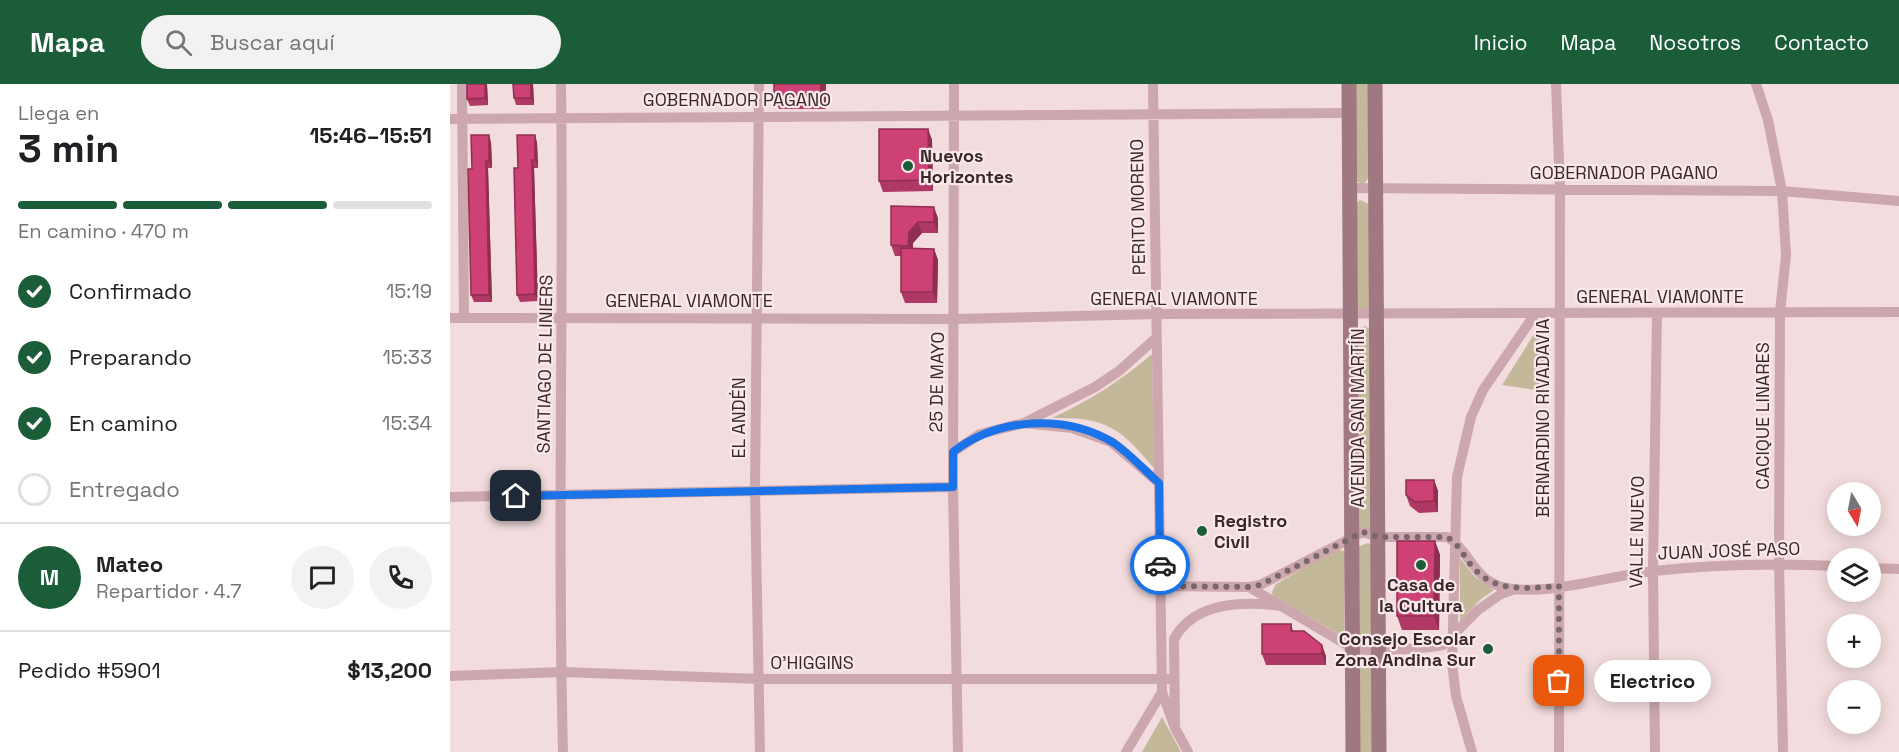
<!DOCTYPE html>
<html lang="es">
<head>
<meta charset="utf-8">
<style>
	:root { --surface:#fff; --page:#f2f2f2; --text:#202124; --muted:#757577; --line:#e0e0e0; --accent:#1b5d38 }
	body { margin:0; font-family:"Space Grotesk",sans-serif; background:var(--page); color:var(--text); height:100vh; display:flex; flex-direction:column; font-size:22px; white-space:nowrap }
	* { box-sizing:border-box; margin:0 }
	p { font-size:20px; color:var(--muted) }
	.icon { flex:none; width:33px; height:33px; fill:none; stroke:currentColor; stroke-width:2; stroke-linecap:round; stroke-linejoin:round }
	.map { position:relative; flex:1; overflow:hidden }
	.drawer { display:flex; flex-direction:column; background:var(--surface); width:450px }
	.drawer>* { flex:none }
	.needle { width:39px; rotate:170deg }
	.fabs { position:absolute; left:1377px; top:398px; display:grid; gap:12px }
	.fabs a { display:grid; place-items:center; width:54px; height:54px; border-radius:50%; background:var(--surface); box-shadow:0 3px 15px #0003; font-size:30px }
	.pin { position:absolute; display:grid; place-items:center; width:51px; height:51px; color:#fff; margin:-26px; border-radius:12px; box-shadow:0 3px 9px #0006 }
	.courier { position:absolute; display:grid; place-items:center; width:60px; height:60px; margin:-30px; border:4px solid #1a73e8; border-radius:50%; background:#fff; color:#222; box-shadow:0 2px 8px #0007 }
	.bubble { position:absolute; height:42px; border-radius:21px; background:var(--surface); box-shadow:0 3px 15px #0003; font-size:20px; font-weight:600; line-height:42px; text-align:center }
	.overview em { font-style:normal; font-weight:600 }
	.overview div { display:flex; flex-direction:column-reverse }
	.overview { display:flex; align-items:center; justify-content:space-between; height:102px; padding:0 18px }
	h1 { font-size:39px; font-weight:600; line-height:45px }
	.bar { display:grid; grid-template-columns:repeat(4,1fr); gap:9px 6px; align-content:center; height:72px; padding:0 18px }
	.bar i { height:8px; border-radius:4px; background:var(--line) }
	.bar .on { background:var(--accent) }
	.bar p { grid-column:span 4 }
	.line { display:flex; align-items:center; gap:15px; padding:0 18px; border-top:2px solid var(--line) }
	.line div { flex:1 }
	.round { display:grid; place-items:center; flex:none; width:63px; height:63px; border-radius:32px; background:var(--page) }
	ol { padding:0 18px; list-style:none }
	li { display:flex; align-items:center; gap:18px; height:66px }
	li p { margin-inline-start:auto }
	li .icon { padding:6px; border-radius:50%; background:var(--accent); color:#fff; stroke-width:4 }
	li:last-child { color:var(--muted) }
	li i { width:33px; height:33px; border:3px solid var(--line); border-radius:50% }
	header { display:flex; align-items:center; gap:36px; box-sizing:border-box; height:84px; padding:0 30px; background:var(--accent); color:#fff }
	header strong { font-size:28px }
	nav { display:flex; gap:33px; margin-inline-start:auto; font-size:21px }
	.search { width:420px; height:54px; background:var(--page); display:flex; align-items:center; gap:15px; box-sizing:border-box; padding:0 21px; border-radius:33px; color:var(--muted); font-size:22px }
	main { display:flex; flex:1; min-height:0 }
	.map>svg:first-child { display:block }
	.green { fill:#c4b89b }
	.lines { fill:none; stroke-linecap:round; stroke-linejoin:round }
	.street { stroke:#cca7ad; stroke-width:10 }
	.secondary { stroke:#a07882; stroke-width:15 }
	.wall { fill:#b03865 }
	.shaded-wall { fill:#902e52 }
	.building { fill:#cd4175; stroke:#902e52; stroke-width:1.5 }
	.done { stroke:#79676b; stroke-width:6; stroke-dasharray:0 10.8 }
	.route { stroke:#1a73e8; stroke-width:8 }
	.poi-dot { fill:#1b5d38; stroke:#fbe9ea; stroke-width:2 }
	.labels { text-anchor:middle; stroke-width:4.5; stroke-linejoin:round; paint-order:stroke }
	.street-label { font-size:18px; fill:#38282d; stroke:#fbe9ea }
	.poi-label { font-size:18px; font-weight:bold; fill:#38282d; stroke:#fbe9ea; text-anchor:start }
</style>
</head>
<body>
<header>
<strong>Mapa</strong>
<div class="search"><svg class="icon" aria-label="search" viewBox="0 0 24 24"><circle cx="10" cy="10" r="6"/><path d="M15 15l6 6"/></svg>Buscar aquí</div>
<nav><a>Inicio</a><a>Mapa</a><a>Nosotros</a><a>Contacto</a></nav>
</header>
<main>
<section class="drawer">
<div class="overview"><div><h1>3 min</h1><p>Llega en</p></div><em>15:46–15:51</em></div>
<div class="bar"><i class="on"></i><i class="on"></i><i class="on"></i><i></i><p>En camino · 470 m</p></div>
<ol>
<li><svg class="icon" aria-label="check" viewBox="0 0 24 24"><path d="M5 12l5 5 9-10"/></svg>Confirmado<p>15:19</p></li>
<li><svg class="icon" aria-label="check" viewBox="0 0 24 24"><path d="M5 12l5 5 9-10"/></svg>Preparando<p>15:33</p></li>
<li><svg class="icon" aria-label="check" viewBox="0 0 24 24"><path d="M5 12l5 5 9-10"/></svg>En camino<p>15:34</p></li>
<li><i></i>Entregado</li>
</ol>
<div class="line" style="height:108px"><b class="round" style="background:var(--accent);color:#fff">M</b><div><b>Mateo</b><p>Repartidor · 4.7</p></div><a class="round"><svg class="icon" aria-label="chat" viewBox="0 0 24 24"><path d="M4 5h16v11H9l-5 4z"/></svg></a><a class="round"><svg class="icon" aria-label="phone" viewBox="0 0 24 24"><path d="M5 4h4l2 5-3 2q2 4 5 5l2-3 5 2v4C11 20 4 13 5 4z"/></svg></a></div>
<div class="line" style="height:78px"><div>Pedido #5901</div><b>$13,200</b></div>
</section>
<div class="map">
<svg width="1449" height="668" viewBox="0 0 1449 668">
	<rect width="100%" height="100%" fill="#f3dcde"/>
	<path class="green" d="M904,0h16v92l-6,8 -9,-3z
		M910,116l9,4 1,105 -7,2 -8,-4 1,-104z
		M1093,236l4,4 -5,67 -40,-6z
		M915,242l6,4 1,199h-15v-201z
		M702,270l2,114c-34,-40 -47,-51 -102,-50 38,-18 69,-37 100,-64z
		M918,459l3,2 2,95 -7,5 -9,-3v-95z
		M887,465l7,2 1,3 -1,83 -71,-41 -1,-4 4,-8z
		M1010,474l15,19 19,13 -13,9 -21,22z
		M923,571l2,97h-20l3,-96 7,2z
		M712,633l19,35h-39z"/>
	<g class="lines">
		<path class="street" d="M12,0l2,234
			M111,0c3,223 -4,445 2,668
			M309,0l-4,407 5,261
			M504,0l-1,403 5,265
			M1106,0l4,105 -1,563
			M1306,0l12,36 14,71 4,64 -6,57 -1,251 4,189
			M0,35l899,-6
			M899,104l433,3 117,10
			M0,234l505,1 201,-5 743,-2
			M574,339l48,5 39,14 48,41
			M503,368l27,-18 44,-11 71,-36 24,-16 37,-33
			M0,413l503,-10
			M1420,484l29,1
			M710,502l89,1 11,-2 103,-53 15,5h69c21,12 26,40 52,49 41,13 111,-11 155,-15 61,-7 122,-8 184,-5
			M799,503l103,61c10,5 76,0 91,-3l35,-35 23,-16 14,-5
			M0,592l111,-4 200,7h413
			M712,608l13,36 13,24
			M725,644l-1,-89c20,-37 69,-38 106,-33
			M676,668l36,-60 -9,-608
			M1022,668l-16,-56 -4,-33 5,-186 14,-60 12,-27 52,-76
			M1205,668l-2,-181 4,-258"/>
		<path class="secondary" d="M899,0l4,668
			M925,0l4,668"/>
	</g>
	<path class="wall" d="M17,0h20l1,21 -18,1 -3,-7z
		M63,0h20l1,21h-18l-2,-7z
		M376,0v25h-47l-5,-14z
		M478,45l4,11 1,51 -50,1 -4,-11z
		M41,58l1,26h-4l4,134h-18l-3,-7 1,-126z
		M87,58l1,26h-4l4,133 -18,1 -3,-7 1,-127z
		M441,122l47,12v15h-16l-9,10v5l21,1 4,11 -1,43h-32l-4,-11v-36h-6l-4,-11z
		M984,396l4,11v21l-19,1 -9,-7 -4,-11z
		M985,457l5,14 -1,75h-37l-5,-14z
		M841,540l2,7 33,25v9h-60l-4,-11z"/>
	<path class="shaded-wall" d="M35,0h2l1,21 -3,-7z
		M81,0h2l1,21 -3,-7z
		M371,0h5v25l-5,-14z
		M478,45l4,11 1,51 -4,-11z
		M39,51l2,7 1,26 -3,-7z
		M85,51l2,7 1,26 -3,-8z
		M82,76l2,8 4,133 -3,-7z
		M36,77l2,7 4,134 -3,-7z
		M484,123l4,11v15l-4,-11z
		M468,138l4,11 -9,10 -1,13 -4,-10 1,-14z
		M484,165l4,11 -1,43 -4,-11z
		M984,396l4,11v21l-4,-11z
		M985,457l5,14 -1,75 -5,-14z
		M872,561l4,11v9l-4,-11z"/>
	<path class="building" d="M17,0h18v14l-18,1z
		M63,0h18v14h-17z
		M324,0h47v11h-47z
		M429,45h49l1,51 -50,1z
		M21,51h18v26h-3l3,134h-18l-3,-126h4z
		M67,51h18v25h-3l3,134 -18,1 -3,-127h4z
		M441,122l43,1v15h-16l-9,10 -1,14 -17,-1z
		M451,164l33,1 -1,43h-32z
		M956,396h28v21l-19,1 -9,-7z
		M947,457h38l-1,75h-37z
		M812,540h29v7h13l18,14v9h-60z"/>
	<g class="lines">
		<path class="done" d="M710,481l1,21 88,1 11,-2 103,-53 15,5h69c11,6 16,18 24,28 23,29 55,23 88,21v95"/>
		<path class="route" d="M66,412l437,-9v-35c44,-34 112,-39 161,-9 16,11 30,27 45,40l1,82"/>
	</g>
	<g class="poi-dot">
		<circle cx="458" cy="82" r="6"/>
		<circle cx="752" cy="447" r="6"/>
		<circle cx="971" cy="481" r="6"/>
		<circle cx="1038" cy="565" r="6"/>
	</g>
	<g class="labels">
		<g class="street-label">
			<text x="287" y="22">GOBERNADOR PAGANO</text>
			<text x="1174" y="95">GOBERNADOR PAGANO</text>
			<text transform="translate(688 123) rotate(-91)" y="6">PERITO MORENO</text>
			<text x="1210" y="219">GENERAL VIAMONTE</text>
			<text x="724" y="221">GENERAL VIAMONTE</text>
			<text x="239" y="223">GENERAL VIAMONTE</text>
			<text transform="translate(95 280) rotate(-89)" y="6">SANTIAGO DE LINIERS</text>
			<text transform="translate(487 298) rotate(-89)" y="6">25 DE MAYO</text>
			<text transform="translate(1313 332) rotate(-90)" y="6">CACIQUE LINARES</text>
			<text transform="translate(289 334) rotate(-90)" y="6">EL ANDÉN</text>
			<text transform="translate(908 334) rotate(-90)" y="6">AVENIDA SAN MARTÍN</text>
			<text transform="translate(1093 334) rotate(-90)" y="6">BERNARDINO RIVADAVIA</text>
			<text transform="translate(1187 448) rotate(-89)" y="6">VALLE NUEVO</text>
			<text transform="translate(1279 467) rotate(-2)" y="6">JUAN JOSÉ PASO</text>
			<text x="362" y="585">O'HIGGINS</text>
		</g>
		<g class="poi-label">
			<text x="470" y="78">Nuevos<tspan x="470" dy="21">Horizontes</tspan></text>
			<text x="764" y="443">Registro<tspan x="764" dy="21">Civil</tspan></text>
			<text x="971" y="507" text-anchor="middle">Casa de<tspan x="971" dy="21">la Cultura</tspan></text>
			<text x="1026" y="561" text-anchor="end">Consejo Escolar<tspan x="1026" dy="21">Zona Andina Sur</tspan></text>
		</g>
	</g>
</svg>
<div class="fabs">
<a><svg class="needle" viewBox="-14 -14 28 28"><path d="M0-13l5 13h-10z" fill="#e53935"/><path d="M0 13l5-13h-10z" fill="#757577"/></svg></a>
<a><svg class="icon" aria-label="layers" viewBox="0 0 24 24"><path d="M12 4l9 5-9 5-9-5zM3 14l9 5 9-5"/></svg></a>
<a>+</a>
<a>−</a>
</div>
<div class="pin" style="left:1109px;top:597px;background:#ea580c"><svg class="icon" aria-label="bag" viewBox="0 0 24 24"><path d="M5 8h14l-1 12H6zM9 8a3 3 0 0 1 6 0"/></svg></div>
<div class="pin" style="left:66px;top:412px;background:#1f2937"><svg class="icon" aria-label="home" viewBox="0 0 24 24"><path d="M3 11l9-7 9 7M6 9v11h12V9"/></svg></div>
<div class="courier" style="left:710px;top:481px"><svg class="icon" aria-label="car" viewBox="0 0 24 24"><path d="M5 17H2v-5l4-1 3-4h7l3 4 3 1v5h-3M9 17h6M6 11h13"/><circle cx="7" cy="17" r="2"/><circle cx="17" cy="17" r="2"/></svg></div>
<div class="bubble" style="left:1144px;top:576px;width:117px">Electrico</div>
</div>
</main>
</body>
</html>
